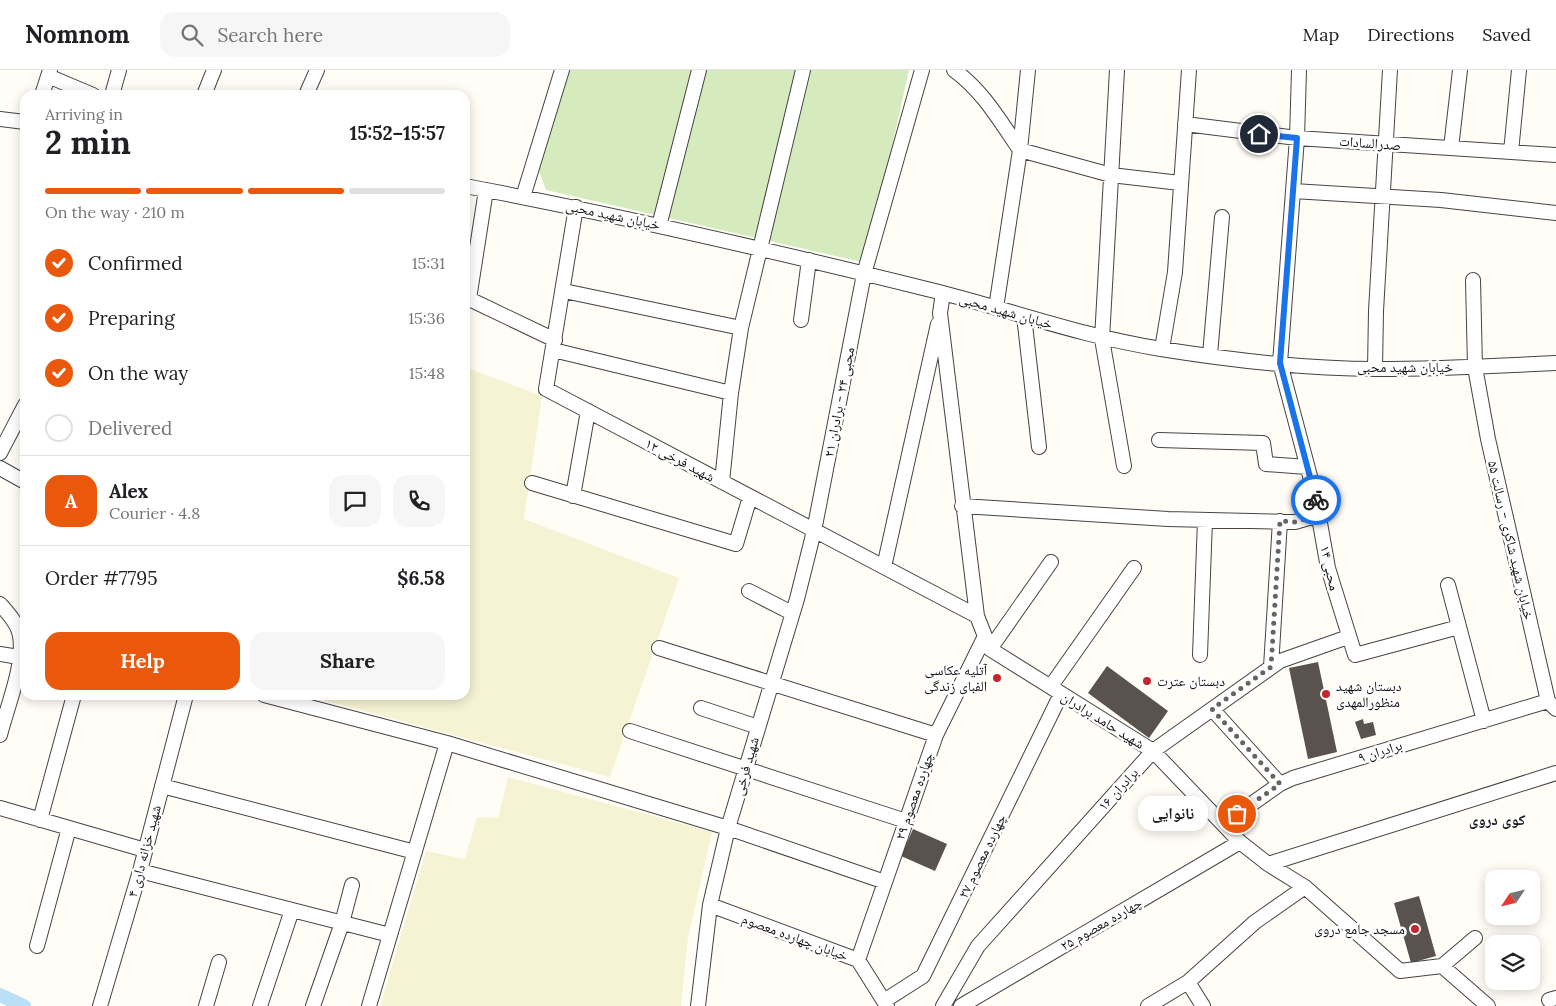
<!DOCTYPE html>
<html lang="en">
<head>
<meta charset="utf-8">
<style>
	:root { --surface:#fff; --page:#f6f6f6; --text:#202124; --muted:#757577; --line:#e0e0e0; --accent:#ea580c }
	body { margin:0; font-family:Lora,"Noto Naskh Arabic",serif; background:var(--page); color:var(--text); height:100vh; display:flex; flex-direction:column; font-size:19px; white-space:nowrap }
	* { box-sizing:border-box; margin:0 }
	p { font-size:16px; color:var(--muted) }
	.icon { flex:none; width:28px; height:28px; fill:none; stroke:currentColor; stroke-width:2; stroke-linecap:round; stroke-linejoin:round }
	.map { position:relative; flex:1; overflow:hidden }
	.sheet { position:absolute; left:20px; top:20px; width:450px; height:610px; display:flex; flex-direction:column; background:var(--surface); border-radius:15px; box-shadow:0 2px 12px #0003 }
	.sheet>* { flex:none }
	.needle { width:32px; rotate:235deg }
	.controls { position:absolute; left:1485px; top:800px; display:grid; gap:10px }
	.controls a { display:grid; place-items:center; width:55px; height:55px; border-radius:10px; background:var(--surface); box-shadow:0 2px 12px #0003; font-size:25px }
	.pin { position:absolute; display:grid; place-items:center; width:42px; height:42px; color:#fff; margin:-21px; border:2px solid #fff; border-radius:50%; box-shadow:0 1px 5px #0007 }
	.courier { position:absolute; display:grid; place-items:center; width:50px; height:50px; margin:-25px; border:4px solid #1a73e8; border-radius:50%; background:#fff; color:#222; box-shadow:0 1px 6px #0007 }
	.bubble { position:absolute; height:35px; border-radius:15px; background:var(--surface); box-shadow:0 2px 12px #0003; font-size:16px; font-weight:800; line-height:35px; text-align:center }
	.overview em { font-style:normal; font-weight:800 }
	.overview div { display:flex; flex-direction:column-reverse }
	.overview { display:flex; align-items:center; justify-content:space-between; height:85px; padding:0 25px }
	h1 { font-size:32px; font-weight:800; line-height:38px }
	.bar { display:grid; grid-template-columns:repeat(4,1fr); gap:8px 5px; align-content:center; height:60px; padding:0 25px }
	.bar i { height:6px; border-radius:4px; background:var(--line) }
	.bar .active { background:var(--accent) }
	.bar p { grid-column:span 4 }
	.line { display:flex; align-items:center; gap:12px; padding:0 25px; border-top:1px solid var(--line) }
	.line div { flex:1 }
	.round { display:grid; place-items:center; flex:none; width:52px; height:52px; border-radius:15px; background:var(--page) }
	ol { padding:0 25px; list-style:none }
	li { display:flex; align-items:center; gap:15px; height:55px }
	li p { margin-inline-start:auto }
	li .icon { padding:5px; border-radius:50%; background:var(--accent); color:#fff; stroke-width:4 }
	li:last-child { color:var(--muted) }
	li i { width:28px; height:28px; border:2px solid var(--line); border-radius:50% }
	.button { display:flex; gap:10px; margin-top:auto; padding:10px 25px }
	.button a { flex:1; height:58px; border-radius:15px; background:var(--accent); color:#fff; font-size:20px; font-weight:800; line-height:58px; text-align:center }
	.button a+a { background:var(--page); color:var(--text) }
	header { display:flex; align-items:center; gap:30px; box-sizing:border-box; height:70px; padding:0 25px; background:var(--surface); border-bottom:1px solid var(--line) }
	header strong { font-size:24px }
	nav { display:flex; gap:28px; margin-inline-start:auto; font-size:18px }
	.search { width:350px; height:45px; background:var(--page); display:flex; align-items:center; gap:12px; box-sizing:border-box; padding:0 18px; border-radius:15px; color:var(--muted); font-size:19px }
	.map>svg:first-child { display:block }
	.farmland { fill:#f6f3d4 }
	.green { fill:#d5ebbd }
	.lines { fill:none; stroke-linecap:round; stroke-linejoin:round }
	.canal { stroke:#b9e0f7; stroke-width:14 }
	.building { fill:#5a524d }
	.minor-casing { stroke:#444; stroke-width:16 }
	.minor { stroke:#fff; stroke-width:14 }
	.done { stroke:#646461; stroke-width:5; stroke-dasharray:0 9 }
	.route { stroke:#1a73e8; stroke-width:6 }
	.poi-dot { fill:#c4262e; stroke:#fff; stroke-width:2 }
	.labels { text-anchor:middle; stroke-width:5; stroke-linejoin:round; paint-order:stroke }
	.street-label { font-size:14px; fill:#111; stroke:#fff }
	.poi-label { font-size:14px; fill:#111; stroke:#fff; text-anchor:end }
	.neighbourhood-label { font-size:15px; font-weight:bold; fill:#111; stroke:#fff }
</style>
</head>
<body>
<header>
<strong>Nomnom</strong>
<div class="search"><svg class="icon" aria-label="search" viewBox="0 0 24 24"><circle cx="10" cy="10" r="6"/><path d="M15 15l6 6"/></svg>Search here</div>
<nav><a>Map</a><a>Directions</a><a>Saved</a></nav>
</header>
<div class="map">
<svg width="1556" height="936" viewBox="0 0 1556 936">
	<rect width="100%" height="100%" fill="#fffdf5"/>
	<path class="farmland" d="M465,297l77,29 -18,123 155,59 -69,199 -306,-82h161z
		M508,707l204,55 -24,106 -7,68h-301l46,-155 39,8 12,-42 21,1z"/>
	<path class="green" d="M570,0h339l-43,193 -320,-73 -8,-22z"/>
	<g class="lines">
		<path class="canal" d="M0,925l24,11"/>
	</g>
	<path class="building" d="M1318,592l19,90 -29,7 -19,-91z
		M1107,596l61,45 -19,27 -61,-45z
		M1363,649l1,5 9,-2 3,13 -15,4 -6,-17z
		M913,759l34,15 -12,27 -34,-15z
		M1419,826l17,60 -25,7 -17,-60z"/>
	<g class="lines">
		<g class="minor-casing">
			<path id="minor" d="M954,0c29,21 46,51 66,80l91,25 69,8
				M1117,0l-15,269 22,127
				M1299,0l-2,68 -17,225 35,132 13,73 27,87 104,-28
				M48,6l45,19
				M42,25l8,-25
				M112,25l7,-25
				M204,25l10,-25
				M306,25l11,-25
				M0,49l25,3
				M1185,54l112,14 259,17
				M1451,78l9,-78
				M1511,82l8,-82
				M465,116c159,30 317,67 474,106 74,19 146,45 222,57 69,11 146,20 216,20 60,0 120,-3 179,-6
				M1293,121l148,9 115,13
				M523,127l39,-127
				M576,137l-30,182 431,227
				M659,156l40,-156
				M1473,210l2,87 13,72 60,262 8,8
				M564,221l177,37
				M943,223l-3,20 37,303 13,33 163,102 87,91 28,22 37,23 95,84 42,-5 46,40
				M465,227l90,43
				M469,229l17,-109
				M996,238l24,-158 8,-80
				M1024,246l15,131
				M801,250l8,-60
				M1162,279l13,-77 14,-202
				M553,280l178,43
				M1210,285l12,-138
				M1375,299l1,-58 14,-241
				M1159,370l104,3 3,21 41,3
				M0,383l25,-48
				M0,398l25,14
				M722,412l9,-89 10,-65 62,-258
				M532,413l204,61 14,-47
				M573,426l15,-85
				M962,436l206,13 127,3 24,-7
				M884,497l54,-243
				M1448,515l36,136
				M749,521l43,22
				M0,534c8,9 18,20 20,32 5,28 -13,71 -20,99
				M659,578l277,87
				M990,579l61,-87
				M0,584l25,4
				M1200,585l5,-135
				M1271,597l9,-146
				M1051,616l83,-118
				M264,625l183,48 281,85 157,54
				M701,638l57,19
				M1212,639l68,75
				M630,661l276,90
				M162,716l253,66
				M0,738l145,42
				M40,750l34,-125
				M1223,754l57,-40 13,-6 255,-77
				M1268,794l288,-91
				M140,801l250,64
				M710,835l148,55 29,46
				M37,876l32,-118
				M858,890l78,-225 48,-97
				M1442,896l33,-28
				M1188,912l15,24
				M1549,930l7,-2
				M884,931l39,-25 138,-282
				M100,936l40,-135 46,-176
				M206,936l13,-44
				M260,936l32,-96
				M313,936l29,-83 10,-38
				M369,936l78,-263
				M698,936l12,-101 18,-77 69,-229 17,-68 50,-257 58,-204
				M943,936l35,-60 175,-195 127,-90 68,-24
				M961,936l279,-164
				M1148,936l40,-24 67,-60 50,-35"/>
		</g>
		<use href="#minor" class="minor"/>
	</g>
	<g class="lines">
		<path class="done" d="M1237,744l43,-30 -68,-75 59,-42 9,-146 15,1 24,-7 -3,-15"/>
		<path class="route" d="M1259,64l38,4 -17,225 36,137"/>
	</g>
	<g class="poi-dot">
		<circle cx="997" cy="608" r="5"/>
		<circle cx="1147" cy="611" r="5"/>
		<circle cx="1326" cy="624" r="5"/>
		<circle cx="1415" cy="859" r="5"/>
	</g>
	<g class="labels">
		<g class="street-label">
			<text transform="translate(1370 73) rotate(4)" y="5">صدرالسادات</text>
			<text transform="translate(613 145) rotate(12)" y="5">خیابان شهید محبی</text>
			<text transform="translate(1006 241) rotate(16)" y="5">خیابان شهید محبی</text>
			<text x="1405" y="302">خیابان شهید محبی</text>
			<text transform="translate(839 332) rotate(-79)" y="5">محبی ۲۴ - برادران ۲۱</text>
			<text transform="translate(680 390) rotate(28)" y="5">شهید فرخی ۱۲</text>
			<text transform="translate(1511 470) rotate(77)" y="5">خیابان شهید شاکری - رسالت ۵۵</text>
			<text transform="translate(1330 498) rotate(77)" y="5">محبی ۱۴</text>
			<text transform="translate(1103 650) rotate(32)" y="5">شهید حامد برادران</text>
			<text transform="translate(1380 681) rotate(-17)" y="5">برادران ۹</text>
			<text transform="translate(746 696) rotate(-74)" y="5">شهید فرخی</text>
			<text transform="translate(1118 719) rotate(-48)" y="5">برادران ۱۶</text>
			<text transform="translate(914 726) rotate(-71)" y="5">چهارده معصوم ۲۹</text>
			<text transform="translate(144 781) rotate(-75)" y="5">شهید خزانه داری ۴</text>
			<text transform="translate(982 786) rotate(-64)" y="5">چهارده معصوم ۲۷</text>
			<text transform="translate(1101 854) rotate(-30)" y="5">چهارده معصوم ۲۵</text>
			<text transform="translate(795 867) rotate(20)" y="5">خیابان چهارده معصوم</text>
		</g>
		<g class="poi-label">
			<text x="987" y="605">آتلیه عکاسی<tspan x="987" dy="16">الفبای زندگی</tspan></text>
			<text x="1157" y="616" text-anchor="start">دبستان عترت</text>
			<text x="1336" y="621" text-anchor="start">دبستان شهید<tspan x="1336" dy="16">منظورالمهدی</tspan></text>
			<text x="1405" y="864">مسجد جامع دروی</text>
		</g>
		<g class="neighbourhood-label">
			<text x="1497" y="755">کوی دروی</text>
		</g>
	</g>
</svg>
<div class="controls">
<a><svg class="needle" viewBox="-14 -14 28 28"><path d="M0-13l5 13h-10z" fill="#e53935"/><path d="M0 13l5-13h-10z" fill="#757577"/></svg></a>
<a><svg class="icon" aria-label="layers" viewBox="0 0 24 24"><path d="M12 4l9 5-9 5-9-5zM3 14l9 5 9-5"/></svg></a>
</div>
<div class="pin" style="left:1237px;top:744px;background:#ea580c"><svg class="icon" aria-label="bag" viewBox="0 0 24 24"><path d="M5 8h14l-1 12H6zM9 8a3 3 0 0 1 6 0"/></svg></div>
<div class="pin" style="left:1259px;top:64px;background:#1f2937"><svg class="icon" aria-label="home" viewBox="0 0 24 24"><path d="M3 11l9-7 9 7M6 9v11h12V9"/></svg></div>
<div class="courier" style="left:1316px;top:430px"><svg class="icon" aria-label="bike" viewBox="0 0 24 24"><circle cx="6" cy="16" r="4"/><circle cx="18" cy="16" r="4"/><path d="M6 16l4-8h5l3 8M10 8l3 8H6M13 5h3"/></svg></div>
<div class="bubble" style="left:1138px;top:726px;width:70px">نانوایی</div>
<section class="sheet">
<div class="overview"><div><h1>2 min</h1><p>Arriving in</p></div><em>15:52–15:57</em></div>
<div class="bar"><i class="active"></i><i class="active"></i><i class="active"></i><i></i><p>On the way · 210 m</p></div>
<ol>
<li><svg class="icon" aria-label="check" viewBox="0 0 24 24"><path d="M5 12l5 5 9-10"/></svg>Confirmed<p>15:31</p></li>
<li><svg class="icon" aria-label="check" viewBox="0 0 24 24"><path d="M5 12l5 5 9-10"/></svg>Preparing<p>15:36</p></li>
<li><svg class="icon" aria-label="check" viewBox="0 0 24 24"><path d="M5 12l5 5 9-10"/></svg>On the way<p>15:48</p></li>
<li><i></i>Delivered</li>
</ol>
<div class="line" style="height:90px"><b class="round" style="background:var(--accent);color:#fff">A</b><div><b>Alex</b><p>Courier · 4.8</p></div><a class="round"><svg class="icon" aria-label="chat" viewBox="0 0 24 24"><path d="M4 5h16v11H9l-5 4z"/></svg></a><a class="round"><svg class="icon" aria-label="phone" viewBox="0 0 24 24"><path d="M5 4h4l2 5-3 2q2 4 5 5l2-3 5 2v4C11 20 4 13 5 4z"/></svg></a></div>
<div class="line" style="height:65px"><div>Order #7795</div><b>$6.58</b></div>
<div class="button"><a>Help</a><a>Share</a></div>
</section>
</div>
</body>
</html>
